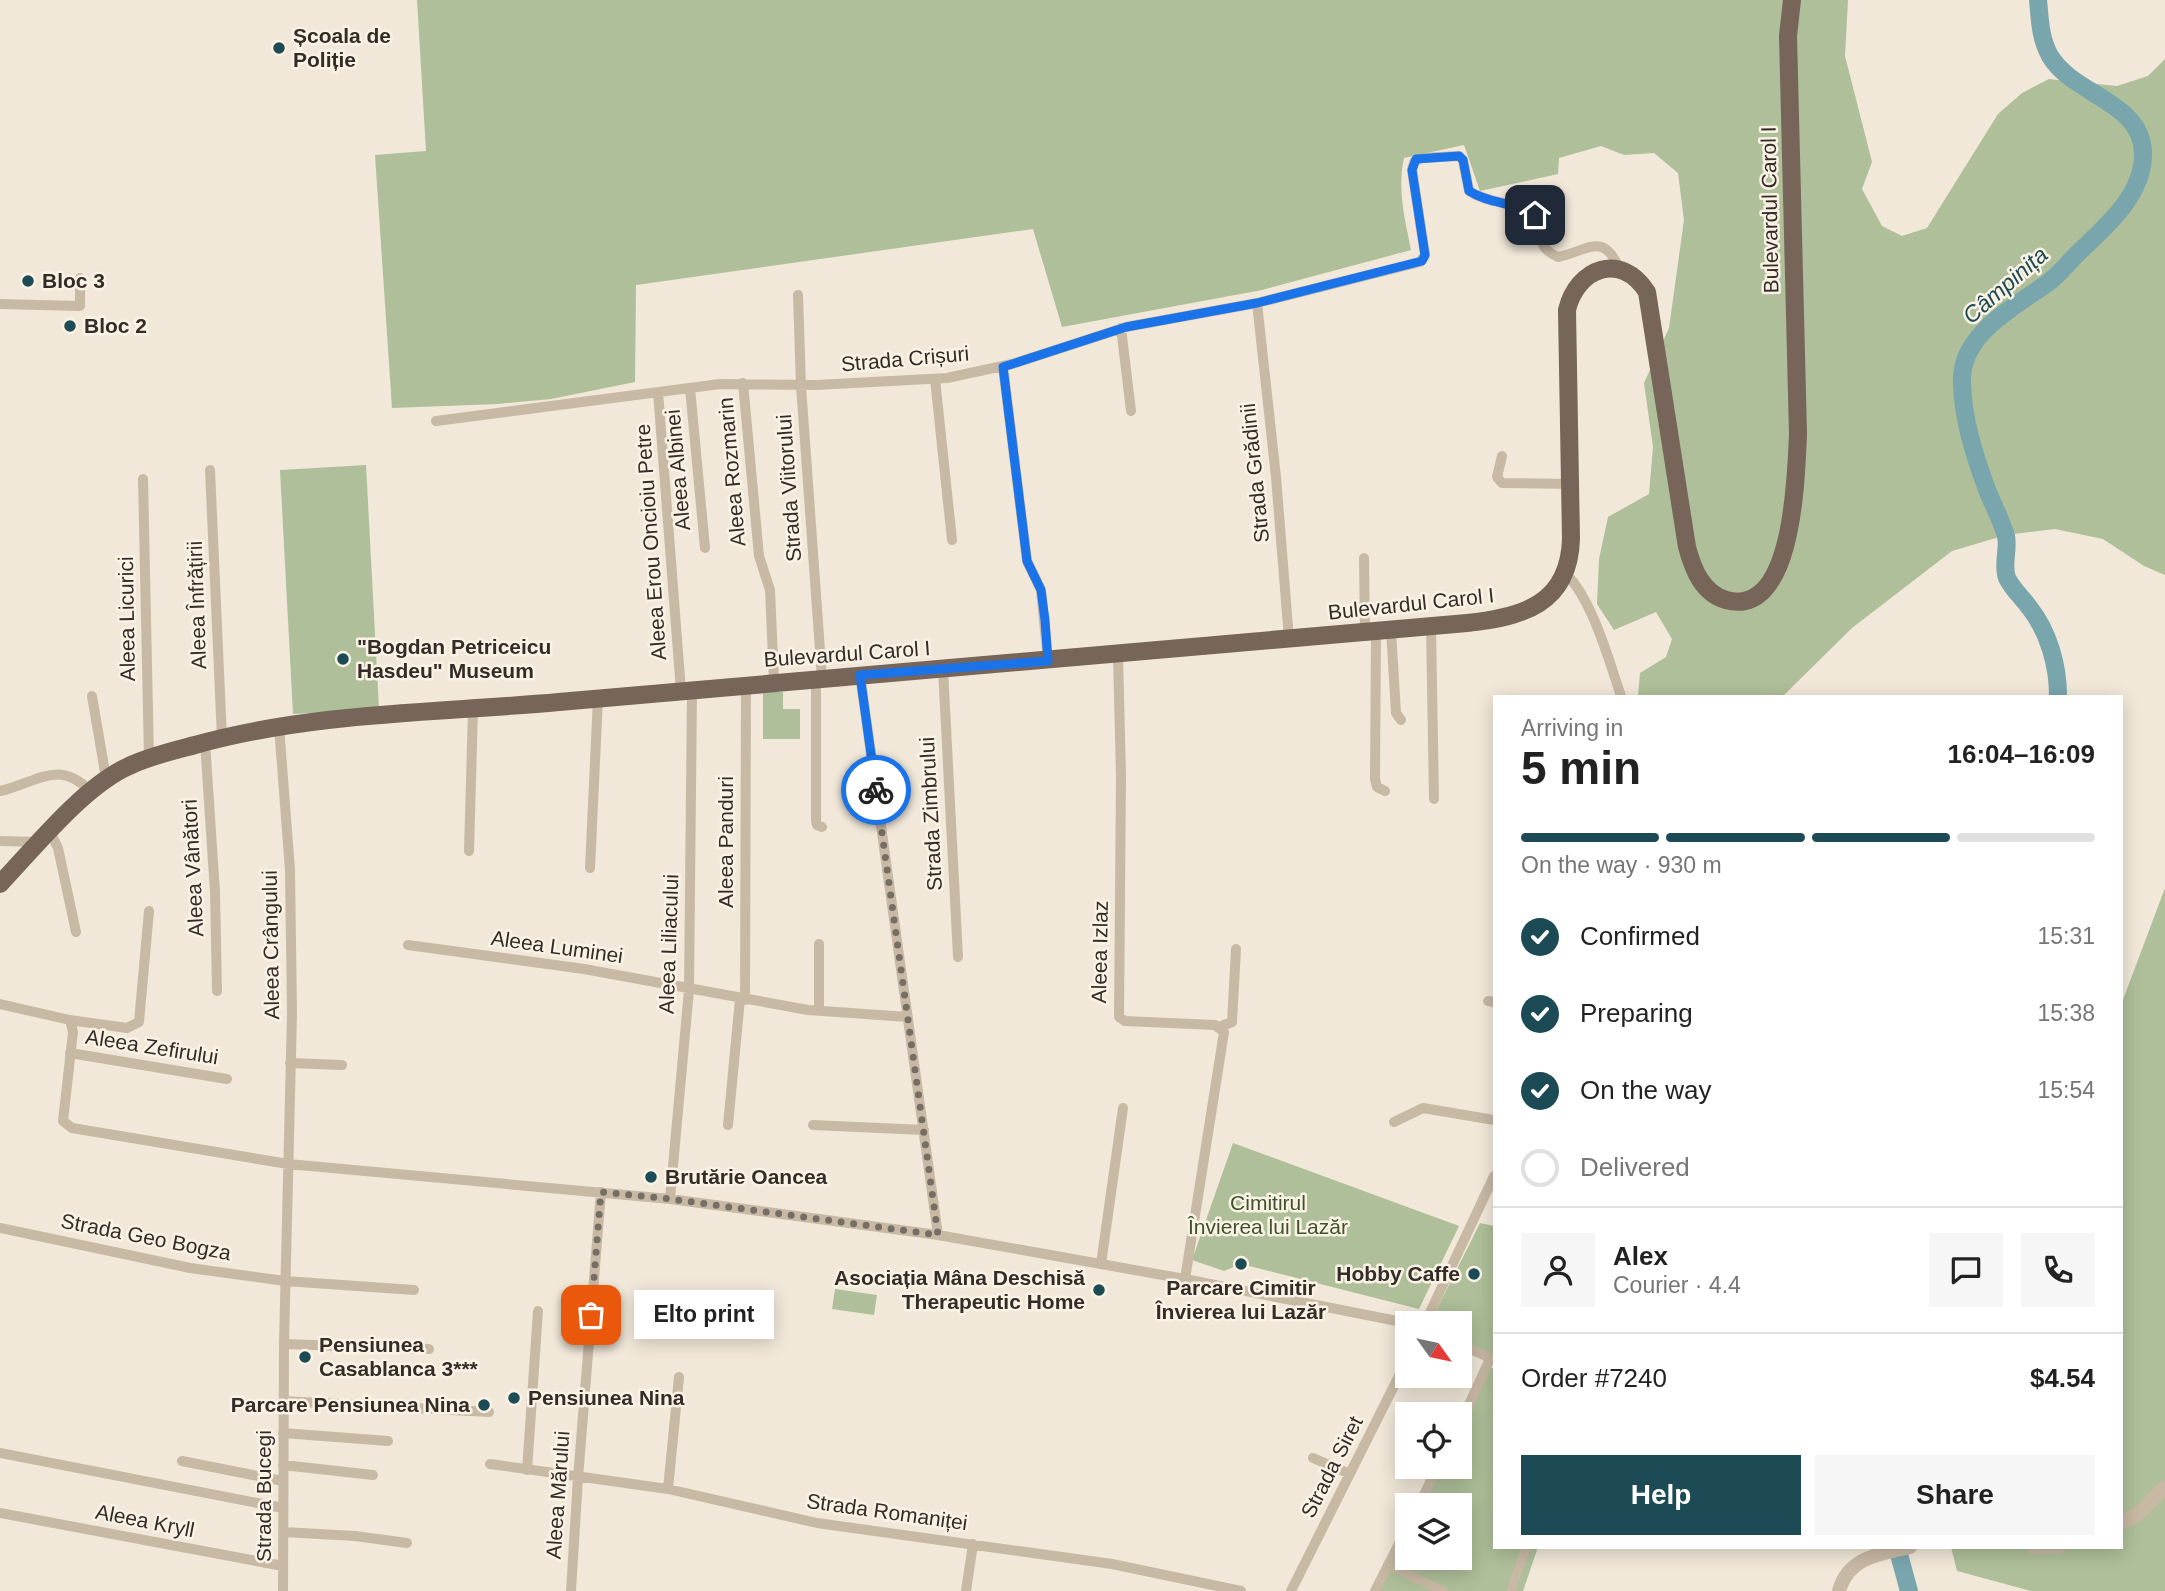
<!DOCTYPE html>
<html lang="en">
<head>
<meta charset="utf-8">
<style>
	:root { --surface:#fff; --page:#f6f6f6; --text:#222; --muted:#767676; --line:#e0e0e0; --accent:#1d4b55 }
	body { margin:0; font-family:Helvetica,sans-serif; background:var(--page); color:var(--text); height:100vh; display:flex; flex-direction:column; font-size:26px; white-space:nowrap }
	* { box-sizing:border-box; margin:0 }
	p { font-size:23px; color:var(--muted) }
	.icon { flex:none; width:38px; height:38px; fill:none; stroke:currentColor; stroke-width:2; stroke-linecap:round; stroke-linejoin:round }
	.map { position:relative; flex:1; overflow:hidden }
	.panel { position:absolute; left:1493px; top:695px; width:630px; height:854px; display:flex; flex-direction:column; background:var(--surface); border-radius:0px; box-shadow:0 4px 18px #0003 }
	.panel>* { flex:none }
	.needle { width:46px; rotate:123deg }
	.tools { position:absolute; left:1395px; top:1311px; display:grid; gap:14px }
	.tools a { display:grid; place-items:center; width:77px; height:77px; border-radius:0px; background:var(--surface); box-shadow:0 4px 18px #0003; font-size:35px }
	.pin { position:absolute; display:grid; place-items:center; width:60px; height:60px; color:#fff; margin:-30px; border-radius:14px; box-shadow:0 4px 10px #0006 }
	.courier { position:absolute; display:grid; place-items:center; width:70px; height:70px; margin:-35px; border:5px solid #1a73e8; border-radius:50%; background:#fff; color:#222; box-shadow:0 2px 9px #0007 }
	.bubble { position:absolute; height:49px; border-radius:0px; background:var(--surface); box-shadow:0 4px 18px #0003; font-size:23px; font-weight:600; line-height:49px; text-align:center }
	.summary em { font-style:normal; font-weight:600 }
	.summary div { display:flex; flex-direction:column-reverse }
	.summary { display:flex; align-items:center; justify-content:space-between; height:119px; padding:0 28px }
	h1 { font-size:46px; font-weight:600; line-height:52px }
	.bar { display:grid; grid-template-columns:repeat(4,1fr); gap:10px 7px; align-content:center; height:84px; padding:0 28px }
	.bar i { height:9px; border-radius:5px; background:var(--line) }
	.bar .selected { background:var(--accent) }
	.bar p { grid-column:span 4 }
	.line { display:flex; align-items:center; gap:18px; padding:0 28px; border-top:2px solid var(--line) }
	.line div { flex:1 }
	.round { display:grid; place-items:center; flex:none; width:74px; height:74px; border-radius:0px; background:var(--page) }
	ol { padding:0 28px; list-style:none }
	li { display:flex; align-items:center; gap:21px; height:77px }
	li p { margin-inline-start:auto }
	li .icon { padding:7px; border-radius:50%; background:var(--accent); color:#fff; stroke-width:4 }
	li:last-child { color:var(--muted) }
	li i { width:38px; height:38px; border:4px solid var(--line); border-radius:50% }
	.action { display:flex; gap:14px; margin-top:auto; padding:14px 28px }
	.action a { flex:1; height:80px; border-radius:0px; background:var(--accent); color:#fff; font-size:28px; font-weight:600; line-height:80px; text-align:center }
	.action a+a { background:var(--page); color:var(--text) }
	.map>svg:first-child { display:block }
	.green { fill:#aebf99 }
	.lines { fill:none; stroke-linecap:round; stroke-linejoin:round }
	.river { stroke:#79a5ad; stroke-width:18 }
	.pedestrian { stroke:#c8b9a5; stroke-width:9 }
	.minor { stroke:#c8b9a5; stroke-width:10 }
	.tertiary { stroke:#c8b9a5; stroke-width:14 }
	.primary { stroke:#766558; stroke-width:18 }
	.done { stroke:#766e65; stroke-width:7; stroke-dasharray:0 12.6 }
	.route { stroke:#1a73e8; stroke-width:9 }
	.poi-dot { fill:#1d4b55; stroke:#f9f2e5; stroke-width:2.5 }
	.labels { text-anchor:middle; stroke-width:5; stroke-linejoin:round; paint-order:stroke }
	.poi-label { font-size:21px; font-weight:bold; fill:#342c26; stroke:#f9f2e5; text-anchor:start }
	.street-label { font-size:21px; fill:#342c26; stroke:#f9f2e5 }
	.park-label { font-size:21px; fill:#3f522b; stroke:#f9f2e5 }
	.water-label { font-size:23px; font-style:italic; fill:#1d4b55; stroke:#f9f2e5 }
</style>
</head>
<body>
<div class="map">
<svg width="2165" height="1591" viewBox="0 0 2165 1591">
	<rect width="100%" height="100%" fill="#f1e8d9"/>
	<path class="green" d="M417,0h1431l-3,56 27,106 -10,27 20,37 20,10 25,-8 71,-114 24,-21 27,-14 68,7 31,-10 17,-17v516l-21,-9 -41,-27 -48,-10 -49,6 -54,16 -100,77 -69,68h-145l2,-23 26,-16 6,-18 -16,-27 -42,18 -17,-26 2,-45 9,-42 41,-23 4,-47 -9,-64 25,-55 15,-108 -6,-47 -24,-20 -30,2 -23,-9 -42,12 -1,16 -78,17 -16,-46 -60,13c-7,32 1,61 7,92l-149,40 -200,37 -29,-98 -397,56 -1,97 -84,17 -53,5 -106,4 -17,-253 51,-4z
		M366,465l13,244 -86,5 -13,-244z
		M763,692h20v17h17v30h-37z
		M2165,888v703h-134l-74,-20 -6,-24h170v-542z
		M1233,1143l226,83 -40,83 -178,-45 -17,7 -32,-11z
		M1480,1223l14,3v131l-34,-17v-17h-30z
		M835,1289l42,6 -3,20 -42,-6z
		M1488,1366l6,3v178h44l-15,44h-146l30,-61v28h53v-53h-41l19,-38 22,-1v-42z"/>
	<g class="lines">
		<path class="river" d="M2038,0c2,20 2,38 12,56 24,40 95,46 93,100 -1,41 -39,72 -66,98 -10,10 -19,22 -31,30 -34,25 -87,51 -84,100 1,35 12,70 24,103 6,16 15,32 20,49 3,14 -4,28 1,42 6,12 15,19 22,29 20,25 29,59 29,89
			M1897,1547l12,44"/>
		<path class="pedestrian" d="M1389,1565l54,26
			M1511,1591l15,-44"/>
		<path class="minor" d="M798,295l3,91 21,292
			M1257,303l19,174 13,162
			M0,304l80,2v-28
			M1121,328l10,83
			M1003,367l24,194 14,29 7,71
			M935,379l17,161
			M743,383l16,173 11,34 4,91
			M690,388l15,160
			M658,392l23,299
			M436,421l284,-37 96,1 131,-7 65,-14 114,-37 131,-24 163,-41 5,-7 -13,-85 2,-8 7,-4 38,-2 4,4 6,31c20,13 46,11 66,24 9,20 -1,31 23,42 32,-7 45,-26 62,13
			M1502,456l-5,21 5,6 68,1
			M210,470l12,268
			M143,479l6,279
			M1364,558l1,74
			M1565,573c27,25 44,88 56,123
			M1431,627l3,172
			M1391,630l5,83 5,7
			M1376,631l-1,148 2,8 8,4
			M1118,655l3,121 -2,241 6,4 90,4 9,7 -39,247
			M943,669l15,288
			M860,675l78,560
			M816,678v142l1,5 5,2
			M92,696l14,82
			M279,726l11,144 2,144 -8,330 -1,247
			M205,742l10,150 2,99
			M0,791c36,-8 59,-33 90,0
			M50,832l8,16 18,84
			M0,841l40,1
			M469,851l4,-142
			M590,868l8,-170
			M408,945l176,24 224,41 100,7
			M745,1000l1,-316
			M1488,1001l6,1
			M0,1004l70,16 3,12 -10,89 9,7 216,36 382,35 268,36 247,44 222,44
			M819,1011v-67
			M70,1020l57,8 12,-6 10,-111
			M1219,1027l13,-5 4,-73
			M70,1053l157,26
			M290,1063l52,2
			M1394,1122l29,-14 71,12
			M728,1125l12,-126
			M813,1125l111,5
			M670,1199l19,-209 3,-300
			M0,1228l190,40 95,13 129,9
			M1101,1264l22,-156
			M1425,1323l69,-147
			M284,1344l145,5
			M1460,1345l26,11 3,5 -29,63
			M283,1401l206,11
			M283,1433l105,8
			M0,1453l283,55
			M1313,1458l37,16
			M182,1461l101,20
			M490,1464l178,25 149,34 295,41 129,27
			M283,1465l90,10
			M527,1470l11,-159
			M668,1489l11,-112
			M1419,1505l19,-39
			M0,1513l283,53
			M283,1532l72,4 52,7
			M571,1591l7,-113 23,-286
			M966,1591l7,-47
			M1291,1591l116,-231
			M1375,1591l32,-63"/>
		<path class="tertiary" d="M2121,1523l17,-9 27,-27
			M2034,1547h25
			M1839,1591c9,-34 41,-37 71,-44"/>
		<path class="primary" d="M0,884c35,-37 84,-98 129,-118 21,-10 44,-15 66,-21 118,-33 243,-32 364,-43 303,-28 606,-50 908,-79 56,-6 102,-19 104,-84l-4,-229c10,-42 54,-59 80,-18l40,255c6,22 15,46 39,53 68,19 70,-125 72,-166l-10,-398 4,-36"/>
	</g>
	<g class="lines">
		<path class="done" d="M591,1315l10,-123 69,7 268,36 -62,-445"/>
		<path class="route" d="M876,790l-16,-115 188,-14 -3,-41 -4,-30 -14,-29 -24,-194 123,-40 131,-24 165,-42 3,-6 -13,-85 4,-11 43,-3 4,4 6,31c20,13 46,11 66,24"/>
	</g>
	<g class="poi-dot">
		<circle cx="279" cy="48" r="7"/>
		<circle cx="28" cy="281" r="7"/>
		<circle cx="70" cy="326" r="7"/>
		<circle cx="343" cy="659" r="7"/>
		<circle cx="651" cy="1177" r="7"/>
		<circle cx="1241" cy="1264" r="7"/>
		<circle cx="1474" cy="1274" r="7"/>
		<circle cx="1099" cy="1290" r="7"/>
		<circle cx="305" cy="1357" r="7"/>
		<circle cx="514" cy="1398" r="7"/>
		<circle cx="484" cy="1405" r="7"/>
	</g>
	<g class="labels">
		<g class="poi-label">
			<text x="293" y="43">Școala de<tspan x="293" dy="24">Poliție</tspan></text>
			<text x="42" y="288">Bloc 3</text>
			<text x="84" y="333">Bloc 2</text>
			<text x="357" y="654">"Bogdan Petriceicu<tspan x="357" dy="24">Hasdeu" Museum</tspan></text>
			<text x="665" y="1184">Brutărie Oancea</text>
			<text x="1460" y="1281" text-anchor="end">Hobby Caffe</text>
			<text x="1085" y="1285" text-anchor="end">Asociația Mâna Deschisă<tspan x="1085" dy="24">Therapeutic Home</tspan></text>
			<text x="1241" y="1295" text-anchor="middle">Parcare Cimitir<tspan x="1241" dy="24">Învierea lui Lazăr</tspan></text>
			<text x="319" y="1352">Pensiunea<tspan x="319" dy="24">Casablanca 3***</tspan></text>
			<text x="528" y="1405">Pensiunea Nina</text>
			<text x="470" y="1412" text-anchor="end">Parcare Pensiunea Nina</text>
		</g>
		<g class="street-label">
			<text transform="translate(1770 210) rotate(-91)" y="7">Bulevardul Carol I</text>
			<text transform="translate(905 359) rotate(-5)" y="7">Strada Crișuri</text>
			<text transform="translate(678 470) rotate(-95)" y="7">Aleea Albinei</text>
			<text transform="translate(732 472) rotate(-95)" y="7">Aleea Rozmarin</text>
			<text transform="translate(1255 473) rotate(-96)" y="7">Strada Grădinii</text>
			<text transform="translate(789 488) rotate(-94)" y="7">Strada Viitorului</text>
			<text transform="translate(651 542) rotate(-94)" y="7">Aleea Erou Oncioiu Petre</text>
			<text transform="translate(1411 604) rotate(-6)" y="7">Bulevardul Carol I</text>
			<text transform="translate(197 605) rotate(-92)" y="7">Aleea Înfrățirii</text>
			<text transform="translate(127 619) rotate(-91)" y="7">Aleea Licurici</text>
			<text transform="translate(847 654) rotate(-4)" y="7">Bulevardul Carol I</text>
			<text transform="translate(931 814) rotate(-93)" y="7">Strada Zimbrului</text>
			<text transform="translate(726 842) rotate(-90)" y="7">Aleea Panduri</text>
			<text transform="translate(193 868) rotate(-93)" y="7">Aleea Vânători</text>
			<text transform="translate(669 944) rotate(-88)" y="7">Aleea Liliacului</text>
			<text transform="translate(271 945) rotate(-91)" y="7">Aleea Crângului</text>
			<text transform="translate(557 947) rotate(8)" y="7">Aleea Luminei</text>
			<text transform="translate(1100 952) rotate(-89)" y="7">Aleea Izlaz</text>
			<text transform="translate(152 1047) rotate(9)" y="7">Aleea Zefirului</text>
			<text transform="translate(146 1237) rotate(11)" y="7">Strada Geo Bogza</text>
			<text transform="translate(1332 1467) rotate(-63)" y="7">Strada Siret</text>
			<text transform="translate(558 1495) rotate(-86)" y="7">Aleea Mărului</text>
			<text transform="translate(264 1496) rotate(-90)" y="7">Strada Bucegi</text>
			<text transform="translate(887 1512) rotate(8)" y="7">Strada Romaniței</text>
			<text transform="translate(145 1521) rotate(11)" y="7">Aleea Kryll</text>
		</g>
		<g class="park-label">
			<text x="1268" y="1210">Cimitirul<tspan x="1268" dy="24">Învierea lui Lazăr</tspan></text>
		</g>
		<g class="water-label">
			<text transform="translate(2005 285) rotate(-41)" y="8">Câmpinița</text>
		</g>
	</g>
</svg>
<div class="tools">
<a><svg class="needle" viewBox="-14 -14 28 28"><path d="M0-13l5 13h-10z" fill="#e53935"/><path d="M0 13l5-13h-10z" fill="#767676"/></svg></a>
<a><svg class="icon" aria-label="locate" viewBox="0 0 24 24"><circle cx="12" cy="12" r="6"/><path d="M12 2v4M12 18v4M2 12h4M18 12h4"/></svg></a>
<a><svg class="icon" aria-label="layers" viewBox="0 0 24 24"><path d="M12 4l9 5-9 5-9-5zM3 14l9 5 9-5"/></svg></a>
</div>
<div class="pin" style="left:591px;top:1315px;background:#ea580c"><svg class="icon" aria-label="bag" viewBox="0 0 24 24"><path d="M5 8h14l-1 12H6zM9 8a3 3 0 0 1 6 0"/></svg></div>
<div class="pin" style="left:1535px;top:215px;background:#1f2937"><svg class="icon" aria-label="home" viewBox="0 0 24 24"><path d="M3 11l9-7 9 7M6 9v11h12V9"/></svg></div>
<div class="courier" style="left:876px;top:790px"><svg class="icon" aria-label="bike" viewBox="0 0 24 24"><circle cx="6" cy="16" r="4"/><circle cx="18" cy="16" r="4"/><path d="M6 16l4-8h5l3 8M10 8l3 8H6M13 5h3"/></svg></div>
<div class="bubble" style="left:634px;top:1290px;width:140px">Elto print</div>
<section class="panel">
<div class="summary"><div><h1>5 min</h1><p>Arriving in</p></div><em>16:04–16:09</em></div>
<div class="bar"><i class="selected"></i><i class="selected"></i><i class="selected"></i><i></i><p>On the way · 930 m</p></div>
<ol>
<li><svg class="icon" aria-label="check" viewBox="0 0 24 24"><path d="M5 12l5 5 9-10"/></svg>Confirmed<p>15:31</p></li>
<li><svg class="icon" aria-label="check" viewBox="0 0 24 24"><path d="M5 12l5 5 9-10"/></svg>Preparing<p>15:38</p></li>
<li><svg class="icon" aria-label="check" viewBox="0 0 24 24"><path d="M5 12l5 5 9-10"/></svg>On the way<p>15:54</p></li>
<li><i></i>Delivered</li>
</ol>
<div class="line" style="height:126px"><a class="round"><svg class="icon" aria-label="person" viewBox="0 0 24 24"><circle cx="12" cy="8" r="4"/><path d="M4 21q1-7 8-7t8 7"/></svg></a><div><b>Alex</b><p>Courier · 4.4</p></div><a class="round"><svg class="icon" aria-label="chat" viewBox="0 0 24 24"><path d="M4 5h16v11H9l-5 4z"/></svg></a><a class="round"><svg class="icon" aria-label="phone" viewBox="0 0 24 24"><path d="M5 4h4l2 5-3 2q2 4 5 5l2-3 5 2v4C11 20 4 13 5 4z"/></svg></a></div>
<div class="line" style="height:91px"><div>Order #7240</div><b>$4.54</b></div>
<div class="action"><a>Help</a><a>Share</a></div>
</section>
</div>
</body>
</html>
